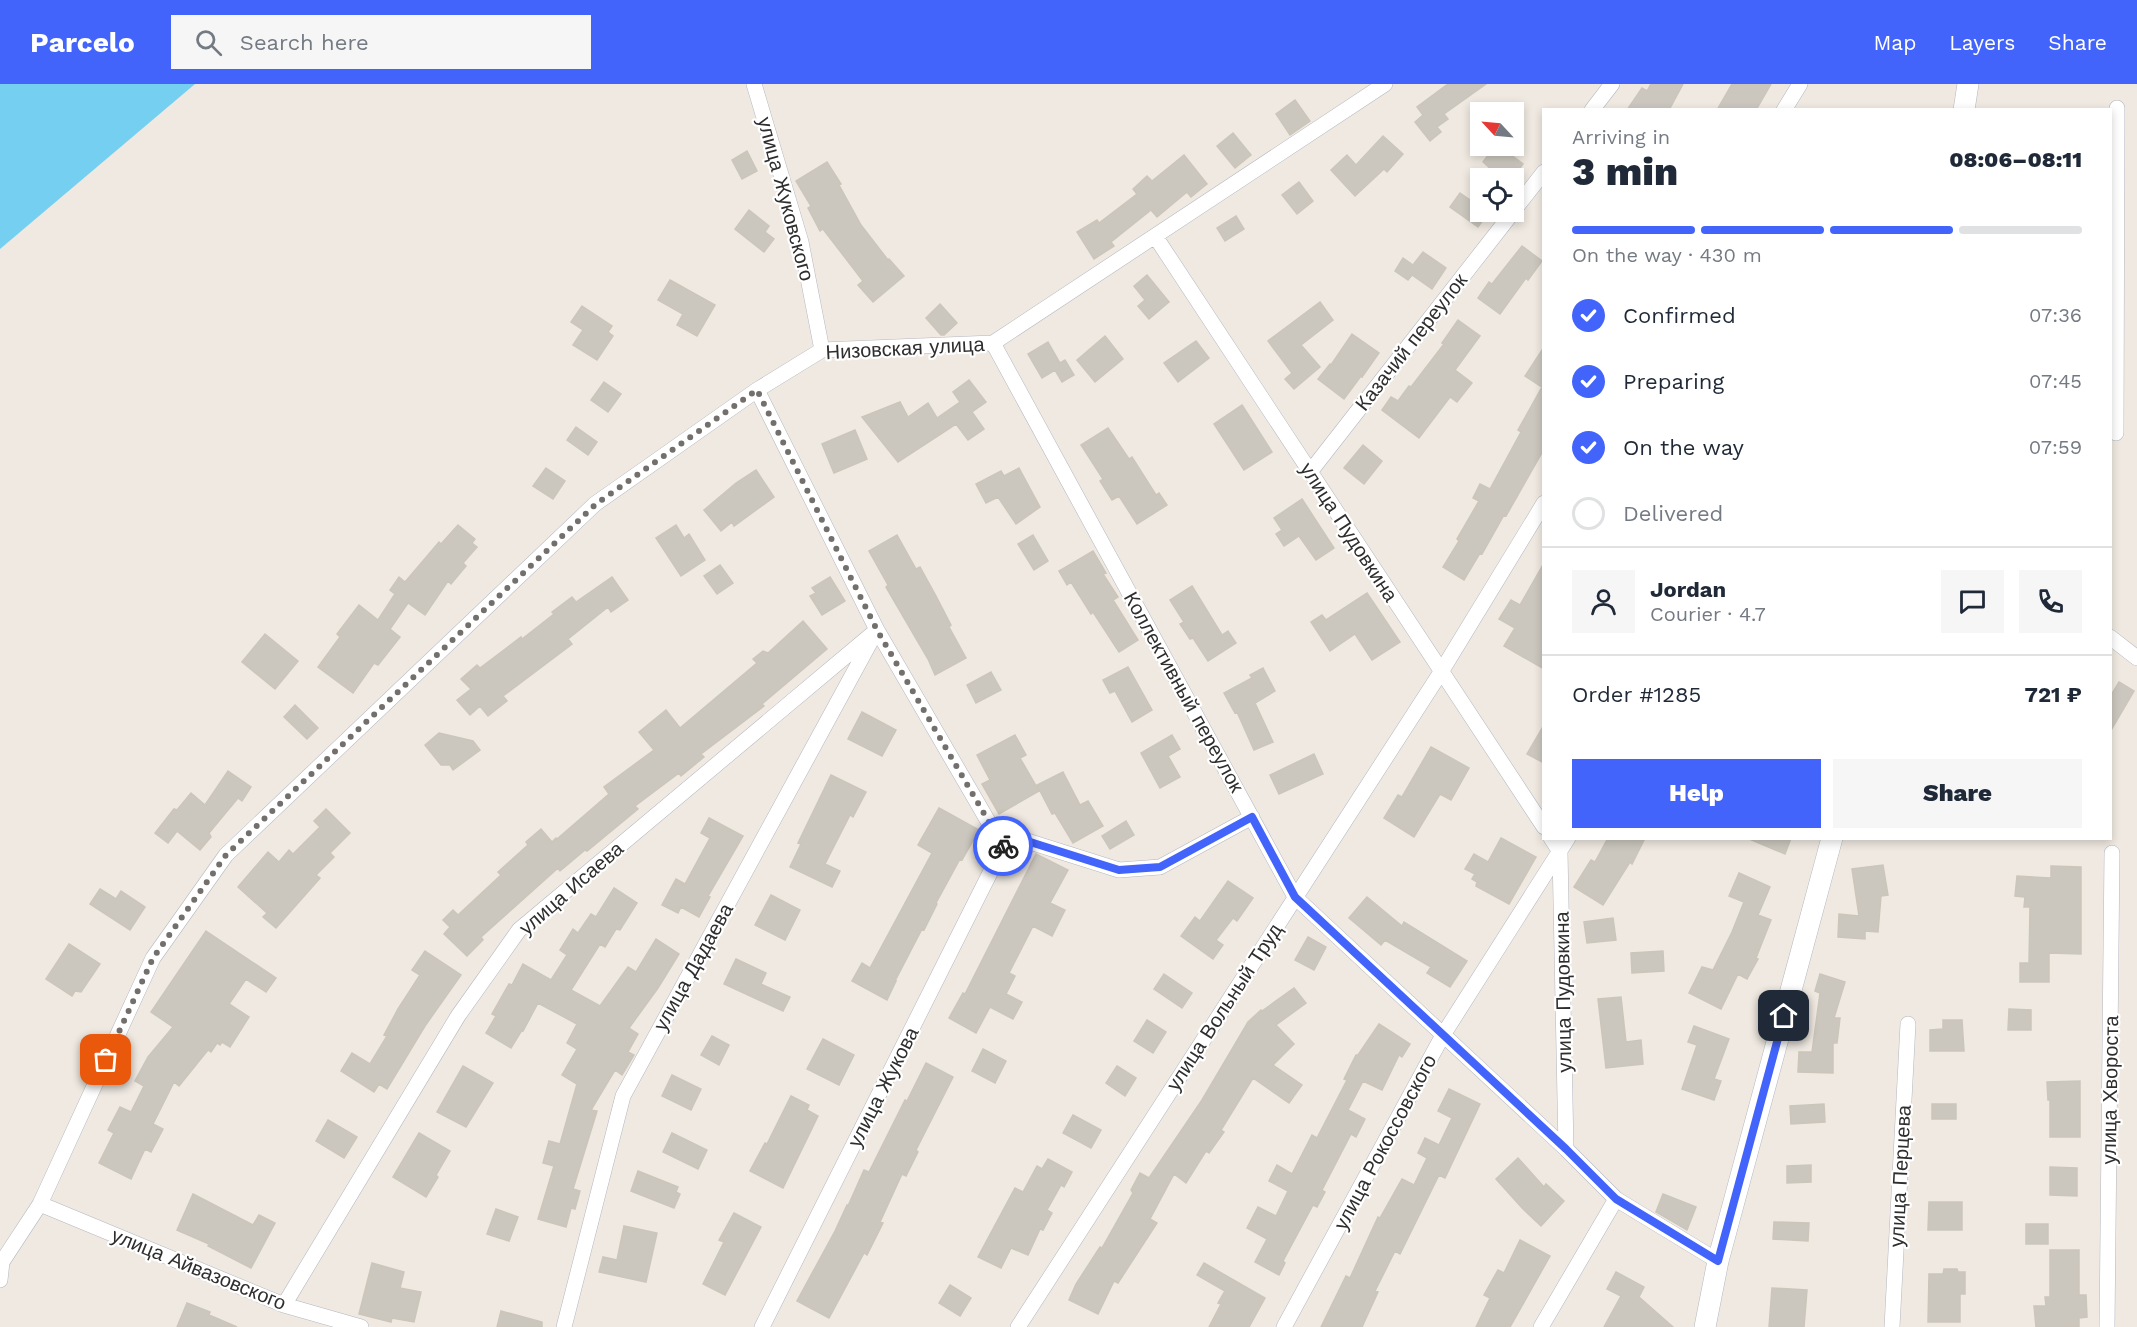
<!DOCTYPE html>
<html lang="en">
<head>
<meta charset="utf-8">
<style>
	:root { --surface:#fff; --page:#f6f6f7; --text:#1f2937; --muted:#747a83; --line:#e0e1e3; --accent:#4264fb }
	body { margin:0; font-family:"Work Sans",sans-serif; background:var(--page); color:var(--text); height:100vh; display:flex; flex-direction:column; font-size:22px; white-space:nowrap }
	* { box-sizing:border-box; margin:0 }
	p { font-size:20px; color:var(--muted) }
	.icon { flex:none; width:33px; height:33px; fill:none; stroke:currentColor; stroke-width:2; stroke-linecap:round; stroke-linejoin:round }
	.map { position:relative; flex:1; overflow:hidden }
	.panel { position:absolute; left:1542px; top:24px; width:570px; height:732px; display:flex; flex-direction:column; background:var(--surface); border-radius:0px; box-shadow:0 3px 9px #0003 }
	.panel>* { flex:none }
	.needle { width:39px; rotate:296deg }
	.controls { position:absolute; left:1470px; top:18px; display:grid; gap:12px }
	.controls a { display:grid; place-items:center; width:54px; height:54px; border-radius:0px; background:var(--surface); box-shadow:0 3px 9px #0003; font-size:30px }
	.pin { position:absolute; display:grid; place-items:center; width:51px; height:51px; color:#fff; margin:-26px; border-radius:12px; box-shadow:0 3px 9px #0006 }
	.courier { position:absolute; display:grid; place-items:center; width:60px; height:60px; margin:-30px; border:4px solid #4264fb; border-radius:50%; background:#fff; color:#222; box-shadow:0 2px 8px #0007 }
	.overview em { font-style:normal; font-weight:800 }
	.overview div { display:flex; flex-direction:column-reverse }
	.overview { display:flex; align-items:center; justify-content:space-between; height:102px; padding:0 30px }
	h1 { font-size:39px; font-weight:800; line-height:45px }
	.bar { display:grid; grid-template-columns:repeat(4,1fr); gap:9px 6px; align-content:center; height:72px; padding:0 30px }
	.bar i { height:8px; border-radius:4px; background:var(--line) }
	.bar .active { background:var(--accent) }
	.bar p { grid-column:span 4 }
	.line { display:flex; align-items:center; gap:15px; padding:0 30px; border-top:2px solid var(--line) }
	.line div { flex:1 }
	.round { display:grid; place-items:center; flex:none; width:63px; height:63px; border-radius:0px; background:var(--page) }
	ol { padding:0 30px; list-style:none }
	li { display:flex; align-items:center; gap:18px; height:66px }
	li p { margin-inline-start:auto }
	li .icon { padding:6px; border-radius:50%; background:var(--accent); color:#fff; stroke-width:4 }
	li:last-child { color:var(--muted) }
	li i { width:33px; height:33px; border:3px solid var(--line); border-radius:50% }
	.button { display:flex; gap:12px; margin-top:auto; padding:12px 30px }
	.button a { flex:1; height:69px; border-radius:0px; background:var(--accent); color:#fff; font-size:24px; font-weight:800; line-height:69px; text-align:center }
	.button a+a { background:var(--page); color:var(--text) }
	header { display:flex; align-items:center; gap:36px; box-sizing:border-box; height:84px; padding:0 30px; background:var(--accent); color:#fff }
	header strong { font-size:28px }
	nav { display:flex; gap:33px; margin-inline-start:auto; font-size:21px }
	.search { width:420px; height:54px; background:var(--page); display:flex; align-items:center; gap:15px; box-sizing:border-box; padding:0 21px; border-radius:0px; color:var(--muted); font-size:22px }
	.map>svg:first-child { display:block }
	.water { fill:#75cff0 }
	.building { fill:#cbc7bf; stroke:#cbc5ba; stroke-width:1.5 }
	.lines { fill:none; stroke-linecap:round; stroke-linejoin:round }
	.street-casing { stroke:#b4b7c1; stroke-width:16 }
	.secondary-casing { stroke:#b4b7c1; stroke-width:22 }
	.street { stroke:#fff; stroke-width:15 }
	.secondary { stroke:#fff; stroke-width:21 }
	.done { stroke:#726f6d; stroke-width:6; stroke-dasharray:0 10.8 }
	.route { stroke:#4264fb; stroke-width:8 }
	.labels { text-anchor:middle; stroke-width:4.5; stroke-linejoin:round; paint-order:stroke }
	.street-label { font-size:20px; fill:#2e2e2e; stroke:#fff }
</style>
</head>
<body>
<header>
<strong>Parcelo</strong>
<div class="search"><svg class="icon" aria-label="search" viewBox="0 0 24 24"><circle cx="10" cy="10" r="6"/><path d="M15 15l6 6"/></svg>Search here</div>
<nav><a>Map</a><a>Layers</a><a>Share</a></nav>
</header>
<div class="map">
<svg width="2137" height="1243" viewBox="0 0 2137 1243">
	<rect width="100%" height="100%" fill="#efe9e1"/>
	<path class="water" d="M0,0h195l-195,165z"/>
	<path class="building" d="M1448,0h38l-42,30 4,5 -11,8 4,5 -11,9 -15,-19 8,-7 -6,-8z
		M1651,0h32l-14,26h-42l15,-22 5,3z
		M1732,0h39l-15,26h-39z
		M1295,16l15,21 -20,14 -14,-21z
		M1233,49l18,22 -16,13 -18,-22z
		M1383,52l20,18 -16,18 -3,-3 -29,27 -24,-26 16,-15 9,10z
		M1495,62h4l24,18 -10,14h-27l6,-8 -9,-8z
		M747,67l10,20 -15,8 -10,-19z
		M1184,71l23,29 -16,13 -4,-5 -30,25 -6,-7 -40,32 3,4 -20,13 -17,-27 20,-12 2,3 38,-29 -4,-5 14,-13 5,5z
		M827,78l14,22 -2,1 22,40 27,35 1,-1 15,17 -31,26 -15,-17 5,-4 -40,-52 -3,2 -12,-23 3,-2 -15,-25z
		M1299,98l14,19 -16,13 -15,-19z
		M1460,109l20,14v5l8,1 -10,14 -28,-20z
		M749,126l20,16 -4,6 9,7 -10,13 -29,-23z
		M1236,132l8,13 -19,12 -8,-13z
		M1522,162l20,15 -14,19 -2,-2 -26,36 -22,-16 11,-16 3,2z
		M1423,168l23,16 -14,21 -20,-14 -4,5 -13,-9 8,-13 10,7z
		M1147,191l22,27 -20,17 -11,-13 7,-6 -11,-14z
		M670,196l45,25 -18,31 -20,-11 6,-11 -25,-14z
		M1320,218l13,18 -32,25 19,22 -26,22 -9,-10 7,-6 -24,-32z
		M940,220l17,19 -13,12h-3l-15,-17z
		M582,222l30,20 -4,6 5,4 -16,24 -24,-15 10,-15 -12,-8z
		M1458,236l22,16 -25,34 17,13 -15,19 -7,-5 -31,41 -37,-28 9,-13 7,4 11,-15 2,1 33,-43 -2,-1z
		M1352,250l27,19 -17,24 -1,-1 -17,23 -26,-20 12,-15 1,1z
		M1105,252l18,23 -28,23 -18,-22z
		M1196,257l13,17 -31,24 -14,-19z
		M1048,258l12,21 5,-3 9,15 -12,7 -7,-12 -13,8 -14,-24z
		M1544,263v102l-38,67 -2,-1 -22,39 -2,-1 -16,27 -21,-13 16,-26 -2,-2 22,-38 -6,-3 7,-14 10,5 31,-57 -3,-2 24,-43 -17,-11z
		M969,296l17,22 -14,10 12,17 -16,11 -12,-16 -58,38 -36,-45 38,-15 8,15 20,-14 9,15 23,-16 -7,-10z
		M604,298l17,12 -13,18 -17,-12z
		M1242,321l30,47 -28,18 -30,-46z
		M576,343l21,15 -9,13 -21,-15z
		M1108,344l21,31 3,-2 24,38 3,-2 8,12 -30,19 -18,-28 -7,4 -12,-19 3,-2 -22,-34z
		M855,346l12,29 -33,14 -12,-29z
		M1363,361l19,16 -18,23 -20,-16z
		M546,384l19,13 -12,18 -20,-13z
		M1019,384l21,39 -24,17 -18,-27 -12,6 -10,-19 25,-13 3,5z
		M756,386l18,27 -40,29 -2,-4 -11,9 -17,-21 32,-27z
		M1302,415l32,49 -18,12 -17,-24 -15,10 -8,-12 6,-4 -8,-12z
		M458,441l17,14 -3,4 5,4 -14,16 3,3 -15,18 -3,-3 -23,34 -17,-12 -18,26 10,8 -22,28 -4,-2 -21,30 -35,-26 22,-30 -3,-3 22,-29 19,15 17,-26 -5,-4 9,-13 6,5 34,-40 2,2z
		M676,441l8,13 5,-4 16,26 -24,16 -25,-38z
		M897,451l19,34 4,-2 16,29 15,29 -2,2 17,31 -31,17 -7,-16 -42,-72 2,-2 -19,-34z
		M1033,451l15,26 -14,9 -16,-26z
		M1093,467l13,22 -3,1 15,23 -5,3 25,40 -19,12 -26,-40 -2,2 -20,-32 -4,3 -8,-14z
		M1544,479v106l-40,-23 11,-18 -16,-9 12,-19 9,5z
		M720,481l13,18 -16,11 -13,-18z
		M612,493l16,23 -17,12 -3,-5 -40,32 4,5 -69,52 4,5 -19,15 -8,-10 -10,9 -13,-15 14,-11 -10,-10 16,-14 3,3 41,-31 1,2 32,-25 -2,-2 20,-15 4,5z
		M830,493l15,24 -23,14 -12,-19 6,-3 -4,-5z
		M1192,502l30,49 6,-4 8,12 -28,18 -15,-23 -3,1 -10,-15 4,-2 -14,-22z
		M1367,509l33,49 -28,18 -17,-26 -25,17 -19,-29 11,-7 4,5z
		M803,537l24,28 -65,55 2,2 -63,48 3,3 -23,19 -2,-3 -44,33 3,3 -51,42 -2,-1 -25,21 -2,-3 -77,69 2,3 -16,16 -23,-22 6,-7 -7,-7 10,-10 5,5 43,-40 -3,-3 30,-27 -2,-3 15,-13 11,13 4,-4 1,1 52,-45 -5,-7 50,-37 -15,-18 27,-22 14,18 77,-65 -4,-4 10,-8 5,2z
		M265,550l33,27 -23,28 -33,-27z
		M1128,583l24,43 -20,12 -17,-31 -5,2 -7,-13z
		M1263,584l12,23 -20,12 18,39 -19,8 -17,-38 -2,1 -11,-20 28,-15 -2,-3z
		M991,588l10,18 -25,13 -9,-18z
		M2119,598l15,9 -24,41v-35z
		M295,621l23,23 -11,11 -23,-22z
		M862,628l34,18 -14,26 -34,-17z
		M1544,641v38l-17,-9z
		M439,649l34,8 7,9 -27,20 -3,-5h-9l-16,-20z
		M1015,651l11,20 -6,3 19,33 -40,23 -17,-30 8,-4 -13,-25z
		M1172,651l8,14 -12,7 12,21 -20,11 -19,-35z
		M1431,663l38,21 -18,32 -11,-6 -26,43 -30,-19 14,-23 4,2z
		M1314,670l9,20 -44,20 -9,-19z
		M228,687l23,16 -9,14 -4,-3 -29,35 2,4 -11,13 -23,-19 -9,12 -13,-10 19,-24 3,1 14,-17 14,12z
		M1063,688l17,33 8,-4 15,25 -30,17 -18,-30 -3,1 -15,-29z
		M831,691l35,17 -13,25 -3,-2 -25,49 15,7 -8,16 -42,-20 11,-23 -3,-1z
		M939,724l40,22 -17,30 -2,-1 -24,44 1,1 -13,26 -2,-1 -27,52h1l-9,19 -35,-19 10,-18 8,5 62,-115 -14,-8z
		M326,725l24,24 -20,20 4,4 -18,18 4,3 -44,50 -13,-11 4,-4 -29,-26 30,-35 11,10 10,-12 4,4 27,-27 -6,-6z
		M709,734l34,18 -35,60 2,1 -11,20 -18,-10 -3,6 -16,-8 14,-26 9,5 25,-46 -9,-5z
		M1126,737l8,14 -24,14 -8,-13z
		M1501,754l35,19 -27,47 -33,-18 1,-4 -5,-3 3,-5 -10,-5 9,-15 14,8z
		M1608,754h37l-13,26 -2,-2 -27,43 -29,-18 17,-27 4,2z
		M1747,754h44l-6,16z
		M1036,770l32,16 -18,33 15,7 -13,26 -19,-10 -24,47 6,3 -9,18 16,8 -9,17 -23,-12 -14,26 -27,-15 14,-25 2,1z
		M1883,781l5,30 -7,1 -3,36 -13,-1v8l-27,-2 1,-23 20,2 -7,-47z
		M2051,782l30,1v87l-32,-1v29h-29v-19h9l1,-56h-6l1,-10 -10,-1 2,-20 34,2z
		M1739,789l31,14 -12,28 13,5 -15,38 2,1 -11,20 -9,-5 -17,35 -32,-16 13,-26 11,3 19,-38 12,-30 -15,-6z
		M1228,797l25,17 -16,23 -4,-3 -17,22 7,5 -10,14 -32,-23 14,-19 5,4z
		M614,804l23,15 -17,27 -4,-1 -11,18 -5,-3 -29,46 29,16 28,-39 8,5 20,-33 23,15 -21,34 -29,40 9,6 -10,18 6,3 -12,20 -7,-5 -24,40 6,1 -24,78 7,2 -5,18 -4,-1 -5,19 -28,-8 16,-53 -11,-3 6,-22 11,3 17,-60 -15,-9 15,-26 -10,-6 10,-19 -39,-21 -15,28 -1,-1 -11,18 -25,-15 10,-17 -4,-2 17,-30 3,1 11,-21 28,16 16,-25 -7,-5 13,-21 5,4 13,-19 5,3z
		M100,805l16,10 5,-8 24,16 -15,23 -40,-26z
		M771,811l29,15 -15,30 -30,-15z
		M1367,813l35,29 2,-4 63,39 -17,26 -23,-14 4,-6 -46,-27 -4,5 -32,-27z
		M1613,834l3,22 -29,3 -3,-21z
		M206,847l70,47 -10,14 -20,-13 -17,25 20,13 -19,30 -8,-5 -2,3 -3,-2 -6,9 -3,-2 -29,36 -5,-4 -21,42 10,5 -12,23 -6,-3 -14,30 -32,-16 15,-30 -6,-3 12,-23 11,5 13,-26 -9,-5 13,-24 25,-30 -22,-15z
		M1308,853l18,10 -12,23 -19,-10z
		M69,860l31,20 -19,28 -6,-1 -3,5 -26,-17z
		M425,867l36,24 -36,51 -38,63 -8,-5 -5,8 -33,-21 11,-18 18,11 17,-28 -3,-1 14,-26 22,-34 -8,-5z
		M1663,867l1,20 -32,2 -1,-20z
		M736,875l30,14 -5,11 29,13 -7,14 -59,-27z
		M1164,890l28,19 -10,15 -28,-19z
		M1820,890l25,8 -11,36h6l-3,25h-4v30l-35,-1 1,-20h13l8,-59 -5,-2z
		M1294,904l12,15 -30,22 18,19 -21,21 29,20 -13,18 -36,-25 -32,52 3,2 -15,21 -3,-2 -20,32 -12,-9 -24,45 7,4 -39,60 -4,-2 -16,33 -29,-14 7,-16 24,-37 2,1 31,-55 -2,-3 9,-17 9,5 53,-78 46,-78 13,-12 1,1z
		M1621,913l5,45 15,-2 2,24 -37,4 -8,-69z
		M2009,925l22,1v20h-23z
		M1147,936l19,12 -13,21 -19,-12z
		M1943,936h19l2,31h-34v-21l13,-1z
		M1379,940l31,20 -8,13 -3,-2 -17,35 -19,-9 -15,29 17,9 -9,18 -5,-3 -29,56 3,2 -8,15 -4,-2 -30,56 2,2 -6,12 -24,-13 12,-23 -20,-11 11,-21 18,9 12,-25 -19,-10 8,-16 15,9 20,-39 5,3 30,-58 -3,-1 12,-24h2z
		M1694,942l35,13 -15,40 7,2 -7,19 -32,-11 15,-44 -9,-3z
		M712,952l17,9 -10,20 -18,-10z
		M823,955l31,16 -15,30 -32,-16z
		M983,965l23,12 -11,22 -23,-12z
		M926,979l27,14 -37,73 2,2 -12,24 -4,-2 -22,48 3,1 -16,32 -3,-2 -35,65 -32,-17 38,-70 12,-26 1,1 16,-36 5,2 36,-72 2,1z
		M463,982l30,17 -27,44 -29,-15z
		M1117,982l19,12 -11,18 -19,-13z
		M672,991l29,14 -10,21 -29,-14z
		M2080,997v56h-30v-37h-2l-1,-18z
		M1449,1005l31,15 -35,74 -6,-3 -39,79 -5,-3 -20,40 3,1 -16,35h-41l25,-51 4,2 28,-61 2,1 22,-39 12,6 13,-27 -9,-5 7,-15 14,7 13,-27 -14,-7z
		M791,1012l18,9 -2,5 11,6 -35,72 -33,-17 15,-28 2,1z
		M1824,1020l1,18 -34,2 -1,-18z
		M1932,1020h24v15h-24z
		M1073,1031l28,15 -10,18 -28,-15z
		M328,1036l29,17 -13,21 -28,-17z
		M419,1049l31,18 -14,24 2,2 -12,20 -33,-20z
		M672,1049l35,17 -9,19 -35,-17z
		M1518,1074l26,29 2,-3 18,17 -23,25 -18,-17 -27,-30z
		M1048,1075l24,13 -8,15 -3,-2 -14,25 5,3 -9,17 -3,-1 -12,26 -17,-7 -10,20 -23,-11 37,-69 8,4 14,-26 5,3z
		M1811,1081v17l-24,1v-17z
		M2050,1083l27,1v28l-27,-1z
		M638,1087l40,16 -2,5 4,2 -6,14 -43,-17z
		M193,1110l60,31 6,-10 16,8 -24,45 -43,-22 1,-2 -32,-14z
		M1663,1110l33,13 -9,23 -31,-18z
		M1929,1118h33v28h-34z
		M496,1125l22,8 -9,24 -22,-7z
		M734,1129l27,14 -36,68 -22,-11 21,-42 -5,-2z
		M1774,1138l35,1 -1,18 -35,-2z
		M2026,1140h22v20h-22z
		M624,1142l33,7 -11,49 -47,-10 4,-15 14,3z
		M1520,1156l30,16 -40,71h-34l14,-29 -6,-3 14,-25 6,3z
		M2050,1166h29v45h7l1,22 -8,1v9h-43l-2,-21h12l-1,-9h5z
		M372,1179l32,9 -4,16 21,4 -7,30 -22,-4 -1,4 -32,-8z
		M1204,1179l61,35 -16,29h-40l12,-23 -3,-1 7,-12 -28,-16z
		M1944,1185h13l1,3h7v22h-5v28h-32l1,-48h14z
		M1616,1188l28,15 -5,10 34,30h-69l17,-31 -14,-7z
		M950,1201l21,13 -11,18 -21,-13z
		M1772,1204l35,2 -3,37h-35z
		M187,1219l23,9 -1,3 28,12h-60z
		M501,1227l41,11v5h-45z"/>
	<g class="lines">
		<g class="street-casing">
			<path id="street" d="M754,0l47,158 21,108
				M1592,26l20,-26
				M1784,26l16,-26
				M1514,126l30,-38
				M1155,152l389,591
				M993,259l302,554 271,252 50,50 102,62
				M757,306l120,240 126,217 -241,480
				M2116,349l1,-325
				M1310,388l203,-260
				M2110,553l27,21
				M1551,754l9,14 6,297
				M1003,763l24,-6 92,29 41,-3 92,-50
				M40,1120l244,101 77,22
				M0,1196l2,-18 38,-58 113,-246 73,-103 369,-351 162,-114 65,-40 171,-7 392,-259
				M284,1221l174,-289 61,-86 358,-300
				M564,1243l59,-231 249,-457
				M1018,1243l423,-655 103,-169
				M1284,1243l159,-292 125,-197
				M1541,1243l75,-128
				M1892,1243l16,-303
				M2107,1243l5,-474"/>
		</g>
		<g class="secondary-casing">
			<path id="secondary" d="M1964,26l4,-26
				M1705,1243l13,-66 114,-423"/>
		</g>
		<use href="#street" class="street"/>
		<use href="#secondary" class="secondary"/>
	</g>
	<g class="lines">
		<path class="done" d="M106,976l47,-102 73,-103 370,-351 161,-114 120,240 126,216"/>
		<path class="route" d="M1003,762l24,-5 92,29 41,-3 92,-50 43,80 271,252 50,50 102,62 66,-245"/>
	</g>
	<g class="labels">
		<g class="street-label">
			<text transform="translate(786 115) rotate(75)" y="7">улица Жуковского</text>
			<text transform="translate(1411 258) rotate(-52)" y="7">Казачий переулок</text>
			<text transform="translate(905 264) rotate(-3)" y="7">Низовская улица</text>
			<text transform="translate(1349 448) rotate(57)" y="7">улица Пудовкина</text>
			<text transform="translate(1184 608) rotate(61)" y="7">Коллективный переулок</text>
			<text transform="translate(571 804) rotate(-41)" y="7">улица Исаева</text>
			<text transform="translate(693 883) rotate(-61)" y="7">улица Дадаева</text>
			<text transform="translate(1563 908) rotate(-91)" y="7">улица Пудовкина</text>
			<text transform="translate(1224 923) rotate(-57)" y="7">улица Вольный Труд</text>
			<text transform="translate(883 1003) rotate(-63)" y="7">улица Жукова</text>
			<text transform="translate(2110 1006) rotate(-89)" y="7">улица Хвороста</text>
			<text transform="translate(1385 1058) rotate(-62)" y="7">улица Рокоссовского</text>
			<text transform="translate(1900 1092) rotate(-87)" y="7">улица Перцева</text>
			<text transform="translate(199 1185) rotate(22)" y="7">улица Айвазовского</text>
		</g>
	</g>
</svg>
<div class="controls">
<a><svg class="needle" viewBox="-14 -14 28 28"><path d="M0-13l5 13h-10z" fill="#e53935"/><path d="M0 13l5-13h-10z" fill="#747a83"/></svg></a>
<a><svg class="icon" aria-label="locate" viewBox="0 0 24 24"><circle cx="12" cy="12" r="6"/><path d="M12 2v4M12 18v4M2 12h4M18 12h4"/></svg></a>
</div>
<div class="pin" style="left:106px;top:976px;background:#ea580c"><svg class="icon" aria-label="bag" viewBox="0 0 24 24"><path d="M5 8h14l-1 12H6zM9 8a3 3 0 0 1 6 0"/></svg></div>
<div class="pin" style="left:1784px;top:932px;background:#1f2937"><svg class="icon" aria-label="home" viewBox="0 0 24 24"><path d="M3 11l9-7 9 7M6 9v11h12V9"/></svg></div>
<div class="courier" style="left:1003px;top:762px"><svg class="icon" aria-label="bike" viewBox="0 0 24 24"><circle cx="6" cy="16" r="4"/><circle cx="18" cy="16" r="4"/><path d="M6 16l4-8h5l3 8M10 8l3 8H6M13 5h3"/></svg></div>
<section class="panel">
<div class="overview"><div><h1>3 min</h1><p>Arriving in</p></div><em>08:06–08:11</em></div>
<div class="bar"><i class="active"></i><i class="active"></i><i class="active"></i><i></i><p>On the way · 430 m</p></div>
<ol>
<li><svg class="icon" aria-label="check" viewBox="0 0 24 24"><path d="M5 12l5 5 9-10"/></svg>Confirmed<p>07:36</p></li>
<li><svg class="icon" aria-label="check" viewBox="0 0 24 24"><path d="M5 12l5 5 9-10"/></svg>Preparing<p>07:45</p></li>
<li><svg class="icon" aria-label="check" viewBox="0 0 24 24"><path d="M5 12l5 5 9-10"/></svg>On the way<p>07:59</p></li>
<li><i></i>Delivered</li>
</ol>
<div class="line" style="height:108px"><a class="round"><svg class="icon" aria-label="person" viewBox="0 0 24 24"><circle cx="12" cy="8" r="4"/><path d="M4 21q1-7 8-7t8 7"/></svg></a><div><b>Jordan</b><p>Courier · 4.7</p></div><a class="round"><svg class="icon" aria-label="chat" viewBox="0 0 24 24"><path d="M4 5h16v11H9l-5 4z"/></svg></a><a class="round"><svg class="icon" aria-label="phone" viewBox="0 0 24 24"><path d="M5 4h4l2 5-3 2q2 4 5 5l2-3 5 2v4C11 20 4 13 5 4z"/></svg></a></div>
<div class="line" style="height:78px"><div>Order #1285</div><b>721 ₽</b></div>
<div class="button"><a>Help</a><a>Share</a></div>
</section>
</div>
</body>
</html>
